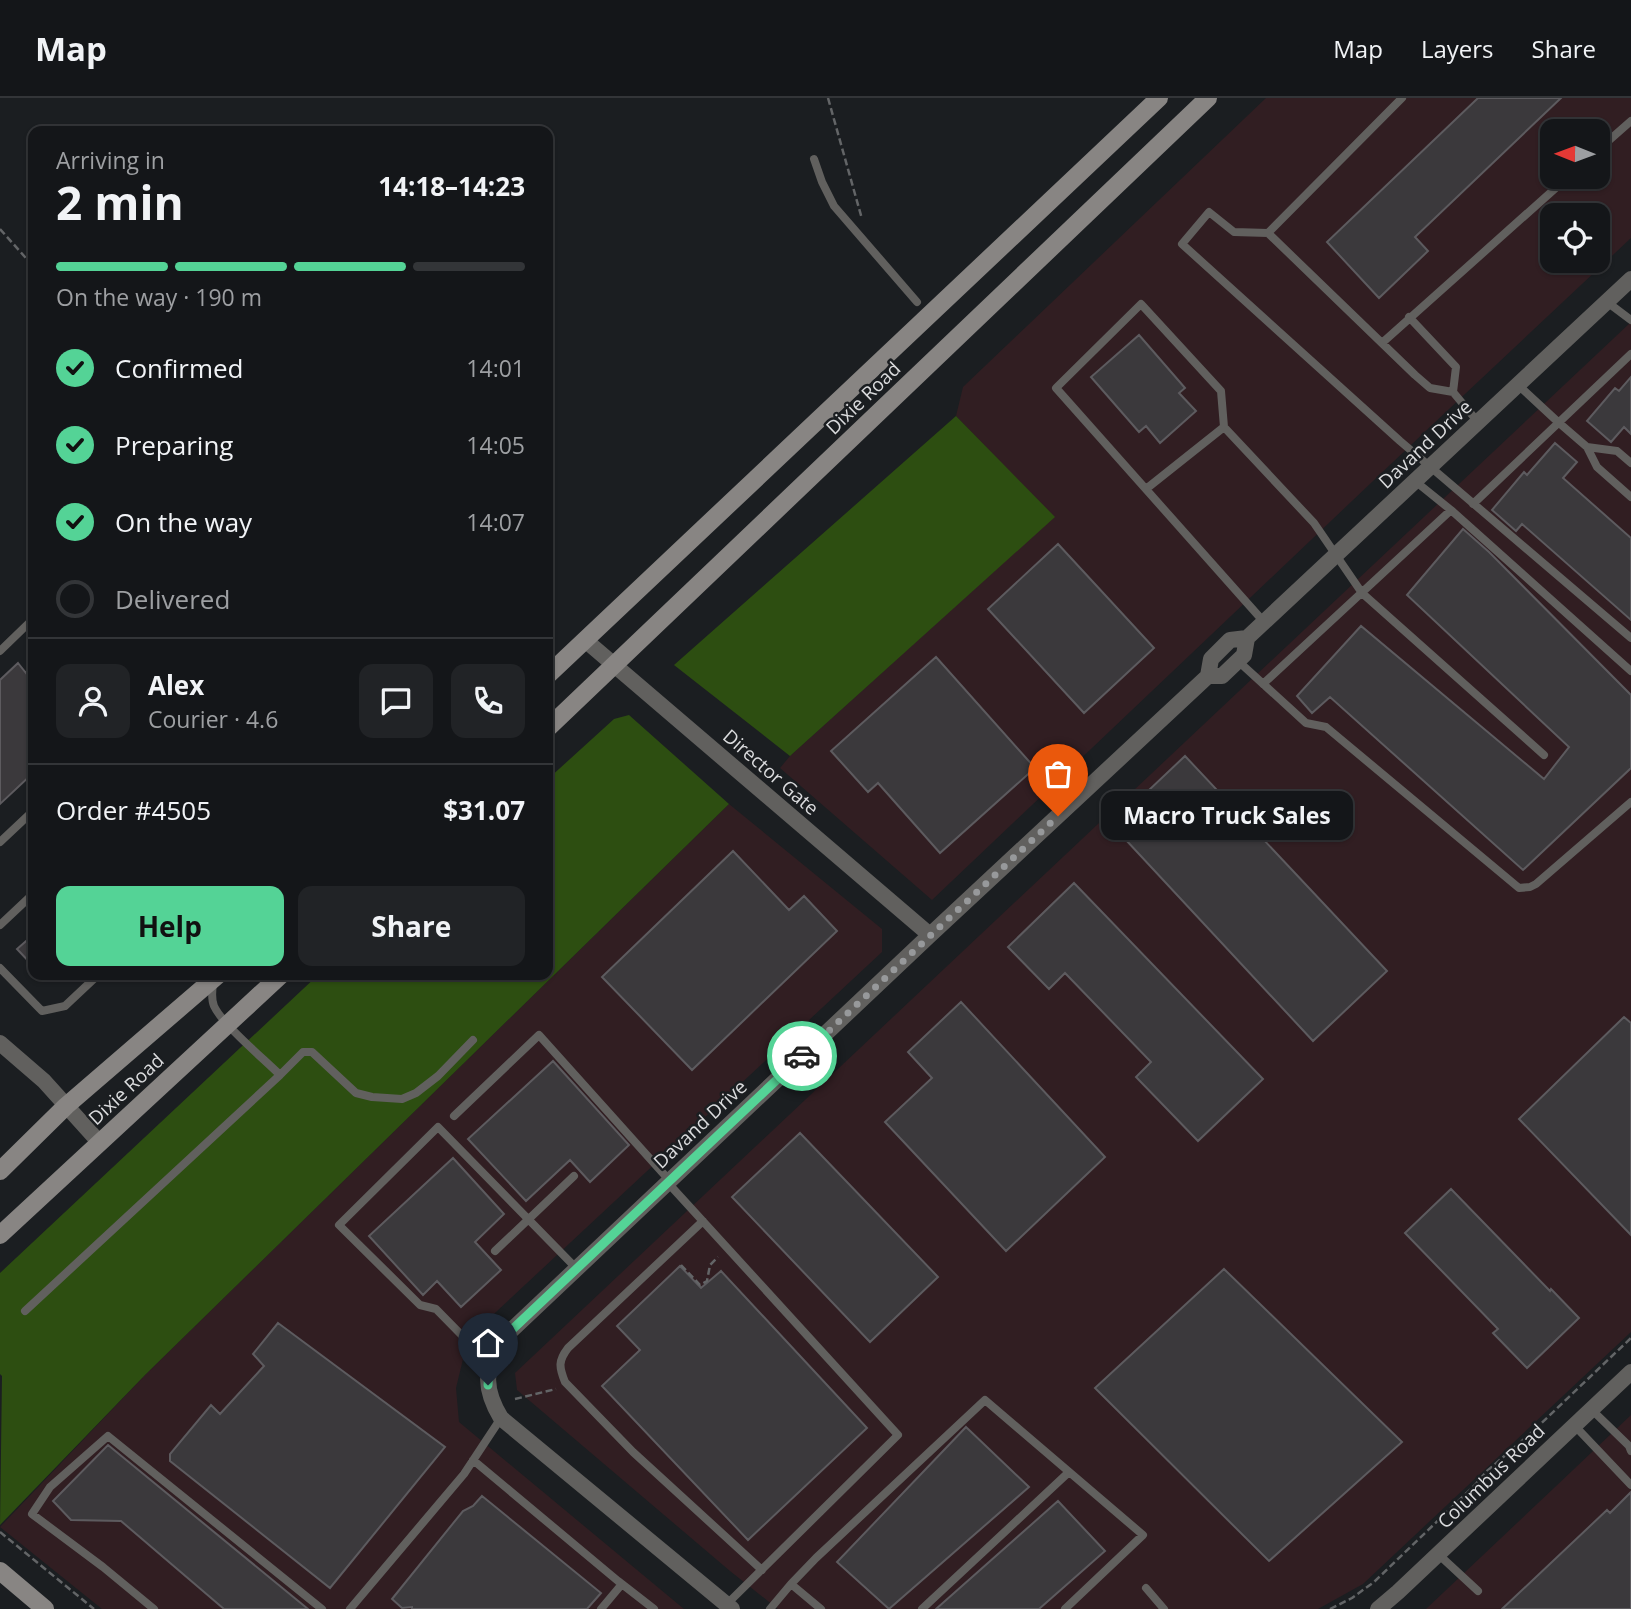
<!DOCTYPE html>
<html lang="en">
<head>
<meta charset="utf-8">
<style>
	:root { --surface:#141619; --page:#212326; --text:#f1f3f6; --muted:#9d9fa2; --line:#333538; --accent:#54d396 }
	body { margin:0; font-family:"Open Sans",sans-serif; background:var(--page); color:var(--text); height:100vh; display:flex; flex-direction:column; font-size:26px; white-space:nowrap }
	* { box-sizing:border-box; margin:0 }
	p { font-size:23px; color:var(--muted) }
	.icon { flex:none; width:38px; height:38px; fill:none; stroke:currentColor; stroke-width:2; stroke-linecap:round; stroke-linejoin:round }
	.map { position:relative; flex:1; overflow:hidden }
	.sheet { position:absolute; left:28px; top:28px; width:525px; height:854px; display:flex; flex-direction:column; background:var(--surface); border-radius:14px; box-shadow:0 2px 5px #0004,0 0 0 2px var(--line) }
	.sheet>* { flex:none }
	.needle { width:46px; rotate:271deg }
	.buttons { position:absolute; left:1540px; top:21px; display:grid; gap:14px }
	.buttons a { display:grid; place-items:center; width:70px; height:70px; border-radius:14px; background:var(--surface); box-shadow:0 2px 5px #0004,0 0 0 2px var(--line); font-size:35px }
	.pin { position:absolute; display:grid; place-items:center; width:60px; height:60px; color:#fff; margin:-72px -30px; border-radius:50% 50% 50% 0; rotate:-45deg; box-shadow:0 0 7px #0007 }
	.pin .icon { rotate:45deg }
	.courier { position:absolute; display:grid; place-items:center; width:70px; height:70px; margin:-35px; border:5px solid #54d396; border-radius:50%; background:#fff; color:#222; box-shadow:0 2px 9px #0007 }
	.bubble { position:absolute; height:49px; border-radius:14px; background:var(--surface); box-shadow:0 2px 5px #0004,0 0 0 2px var(--line); font-size:23px; font-weight:700; line-height:49px; text-align:center }
	.summary em { font-style:normal; font-weight:700 }
	.summary div { display:flex; flex-direction:column-reverse }
	.summary { display:flex; align-items:center; justify-content:space-between; height:119px; padding:0 28px }
	h1 { font-size:46px; font-weight:700; line-height:52px }
	.bar { display:grid; grid-template-columns:repeat(4,1fr); gap:10px 7px; align-content:center; height:84px; padding:0 28px }
	.bar i { height:9px; border-radius:5px; background:var(--line) }
	.bar .on { background:var(--accent) }
	.bar p { grid-column:span 4 }
	.line { display:flex; align-items:center; gap:18px; padding:0 28px; border-top:2px solid var(--line) }
	.line div { flex:1 }
	.round { display:grid; place-items:center; flex:none; width:74px; height:74px; border-radius:14px; background:var(--page) }
	ol { padding:0 28px; list-style:none }
	li { display:flex; align-items:center; gap:21px; height:77px }
	li p { margin-inline-start:auto }
	li .icon { padding:7px; border-radius:50%; background:var(--accent); color:#111; stroke-width:4 }
	li:last-child { color:var(--muted) }
	li i { width:38px; height:38px; border:4px solid var(--line); border-radius:50% }
	.primary-button { display:flex; gap:14px; margin-top:auto; padding:14px 28px }
	.primary-button a { flex:1; height:80px; border-radius:14px; background:var(--accent); color:#111; font-size:28px; font-weight:700; line-height:80px; text-align:center }
	.primary-button a+a { background:var(--page); color:var(--text) }
	header { display:flex; align-items:center; gap:42px; box-sizing:border-box; height:98px; padding:0 35px; background:var(--surface); border-bottom:2px solid var(--line) }
	header strong { font-size:33px }
	nav { display:flex; gap:38px; margin-inline-start:auto; font-size:24px }
	.map>svg:first-child { display:block }
	.industrial { fill:#311e22; fill-rule:evenodd }
	.green { fill:#2d4e11 }
	.building { fill:#3b393c; stroke:#5d5b5f; stroke-width:2 }
	.lines { fill:none; stroke-linecap:round; stroke-linejoin:round }
	.path { stroke:#636567; stroke-width:2.5; stroke-dasharray:7 3.5; stroke-linecap:butt }
	.service { stroke:#61605e; stroke-width:8 }
	.minor { stroke:#61605e; stroke-width:16 }
	.secondary { stroke:#888583; stroke-width:18 }
	.done { stroke:#97999b; stroke-width:7; stroke-dasharray:0 12.6 }
	.route { stroke:#54d396; stroke-width:9 }
	.labels { text-anchor:middle; stroke-width:5; stroke-linejoin:round; paint-order:stroke }
	.street-label { font-size:19px; fill:#dadbdd; stroke:#1b1e21 }
</style>
</head>
<body>
<header>
<strong>Map</strong>
<nav><a>Map</a><a>Layers</a><a>Share</a></nav>
</header>
<div class="map">
<svg width="1631" height="1511" viewBox="0 0 1631 1511">
	<rect width="100%" height="100%" fill="#1b1e21"/>
	<path class="industrial" d="M1266,0h365v140l-199,187 -500,475 -152,-132 10,-12 264,-239 -98,-101 7,-29zM1552,33h46v46h-46zM1552,117h46v46h-46z
		M1631,224v1010l-268,252 -45,25h-540l-48,-38 -213,-181 -2,-17z
		M729,706l153,125v23l-400,373 -18,30 -8,33 3,34 225,187h-582l-102,-82 145,-152z
		M1631,1317v194h-205l128,-121z"/>
	<path class="green" d="M956,318l99,101 -265,239 -116,-91z
		M629,617l100,89 -584,571 -145,150 2,-149 -2,-2v-101l318,-298h230v-196l66,-60z"/>
	<path class="building" d="M1478,0h83l-146,139 13,14 -49,47 -52,-56z
		M1139,237l46,53 -6,5 17,18 -36,32 -14,-17 -7,6 -48,-55z
		M1631,279v57l-7,-7 -13,15 -24,-21 28,-33 4,3z
		M1555,345l22,19 -14,16 68,60v82l-109,-96 -6,7 -24,-21 32,-38 3,3z
		M1463,431l26,23 142,143v73l-108,102 -193,-173 -18,16 -15,-17 64,-70 183,153 25,-32 -162,-152z
		M1058,446l96,104 -70,65 -96,-104z
		M936,559l99,111 -95,85 -62,-70 -10,9 -37,-41z
		M18,565l8,10 7,-7v107l-33,31v-124z
		M1185,658l202,215 -74,70 -201,-216z
		M733,753l56,59 15,-14 33,35 -145,139 -90,-93z
		M1074,785l189,196 -65,62 -62,-64 15,-15 -86,-89 -16,16 -41,-42z
		M33,837v31l-16,-17z
		M961,904l144,155 -99,94 -121,-129 47,-44 -24,-26z
		M1624,919l7,6v212l-112,-116z
		M553,963l76,84 -39,37 -20,-22 -44,41 -58,-62z
		M800,1035l138,144 -68,65 -138,-145z
		M453,1060l51,56 -29,28 26,28 -40,37 -24,-26 -14,14 -54,-59z
		M1451,1091l99,102 1,-2 28,29 -52,50 -34,-35 5,-4 -93,-96z
		M680,1168l21,22 20,-17 146,157 -119,112 -146,-154 38,-36 -23,-24z
		M1224,1171l178,173 -133,119 -174,-173z
		M278,1225l167,124 -115,141 -160,-127v-7l41,-49 9,9 44,-48 -11,-12z
		M966,1329l63,60 -140,122 -52,-47z
		M108,1347l200,164h-84l-103,-88 -50,-1 -18,-19z
		M1631,1394v117h-129l105,-99 3,3z
		M482,1398l119,97 -14,16h-175v-2l-10,1 -10,-9 71,-88 10,-5z
		M1058,1403l47,50 -66,58h-103z"/>
	<g class="lines">
		<path class="path" d="M828,0l34,121
			M0,131l33,37
			M681,1167l19,20 7,-4 3,-16 8,-8
			M515,1301l41,-10
			M0,1434l94,77
			M1330,1511l22,-11 22,-16 101,-97 12,-14 43,-37 101,-96"/>
		<path class="service" d="M1402,0l-134,135 147,142 15,13 23,4 25,30
			M1598,52l33,-29
			M814,61l8,23 12,24 83,96
			M1268,135l-34,-1 -25,-20 -27,32 218,197 231,197
			M1607,204l24,18
			M1409,219l47,50 -3,25
			M1382,245l186,-166
			M1518,287l40,37 29,25 30,4 14,12
			M1587,349l10,20 34,30
			M1415,383l36,29 180,161
			M1146,391l78,-62
			M1473,406l158,-150
			M1264,524l-208,-234 85,-84 80,87 3,36 90,96 48,70 182,162
			M0,553l33,-32
			M1238,563l68,62 20,4 193,161 11,-1 6,-3 95,-82
			M1263,586l188,-174
			M0,744l33,-31
			M0,827l33,-31
			M0,870l42,43 23,-5 33,-31
			M280,977l23,-23h9l44,41 16,4 30,2 14,-6 22,-17 35,-36
			M454,1018l85,-81 131,146
			M668,1085l230,252 -171,169
			M703,1123l-135,127c-10,13 -9,19 -3,34l68,70 129,118
			M495,1153l79,-75
			M25,1213l255,-236c-16,-16 -58,-51 -66,-69 -3,-7 -2,-15 -1,-22
			M490,1266l-54,-55 -16,-4 -81,-80 99,-98 139,142
			M1592,1312l37,36 2,5
			M1574,1327l57,60
			M473,1362l145,121 36,28
			M1438,1456l40,37
			M791,1486l30,25
			M1146,1490l18,21
			M154,1511l-51,-42 -71,-53 18,-27 58,-51 214,173
			M350,1511l114,-135 37,-56
			M601,1511l21,-25
			M770,1511l21,-25 25,-26 169,-158 158,135 -78,74
			M922,1511l147,-137"/>
		<path class="minor" d="M585,542l345,295
			M1208,578h14l22,-21 3,-17
			M0,945l44,38 55,61
			M732,1511l-231,-191c-17,-28 -17,-48 -1,-77l430,-406 278,-259 3,-17 19,-19 17,-2 384,-359
			M1378,1511l20,-17 233,-220"/>
		<path class="secondary" d="M548,577l611,-577
			M548,630l660,-630
			M0,1073l66,-65 152,-131
			M0,1137l281,-260
			M0,1473l45,38"/>
	</g>
	<g class="lines">
		<path class="done" d="M802,958l256,-240"/>
		<path class="route" d="M488,1287c0,-16 4,-29 12,-44l302,-285"/>
	</g>
	<g class="labels">
		<g class="street-label">
			<text transform="translate(863 300) rotate(-44)" y="7">Dixie Road</text>
			<text transform="translate(1425 346) rotate(-43)" y="7">Davand Drive</text>
			<text transform="translate(771 674) rotate(41)" y="7">Director Gate</text>
			<text transform="translate(126 991) rotate(-43)" y="7">Dixie Road</text>
			<text transform="translate(700 1026) rotate(-43)" y="7">Davand Drive</text>
			<text transform="translate(1491 1378) rotate(-44)" y="7">Columbus Road</text>
		</g>
	</g>
</svg>
<div class="buttons">
<a><svg class="needle" viewBox="-14 -14 28 28"><path d="M0-13l5 13h-10z" fill="#e53935"/><path d="M0 13l5-13h-10z" fill="#9d9fa2"/></svg></a>
<a><svg class="icon" aria-label="locate" viewBox="0 0 24 24"><circle cx="12" cy="12" r="6"/><path d="M12 2v4M12 18v4M2 12h4M18 12h4"/></svg></a>
</div>
<div class="pin" style="left:1058px;top:718px;background:#ea580c"><svg class="icon" aria-label="bag" viewBox="0 0 24 24"><path d="M5 8h14l-1 12H6zM9 8a3 3 0 0 1 6 0"/></svg></div>
<div class="pin" style="left:488px;top:1287px;background:#1f2937"><svg class="icon" aria-label="home" viewBox="0 0 24 24"><path d="M3 11l9-7 9 7M6 9v11h12V9"/></svg></div>
<div class="courier" style="left:802px;top:958px"><svg class="icon" aria-label="car" viewBox="0 0 24 24"><path d="M5 17H2v-5l4-1 3-4h7l3 4 3 1v5h-3M9 17h6M6 11h13"/><circle cx="7" cy="17" r="2"/><circle cx="17" cy="17" r="2"/></svg></div>
<div class="bubble" style="left:1101px;top:693px;width:252px">Macro Truck Sales</div>
<section class="sheet">
<div class="summary"><div><h1>2 min</h1><p>Arriving in</p></div><em>14:18–14:23</em></div>
<div class="bar"><i class="on"></i><i class="on"></i><i class="on"></i><i></i><p>On the way · 190 m</p></div>
<ol>
<li><svg class="icon" aria-label="check" viewBox="0 0 24 24"><path d="M5 12l5 5 9-10"/></svg>Confirmed<p>14:01</p></li>
<li><svg class="icon" aria-label="check" viewBox="0 0 24 24"><path d="M5 12l5 5 9-10"/></svg>Preparing<p>14:05</p></li>
<li><svg class="icon" aria-label="check" viewBox="0 0 24 24"><path d="M5 12l5 5 9-10"/></svg>On the way<p>14:07</p></li>
<li><i></i>Delivered</li>
</ol>
<div class="line" style="height:126px"><a class="round"><svg class="icon" aria-label="person" viewBox="0 0 24 24"><circle cx="12" cy="8" r="4"/><path d="M4 21q1-7 8-7t8 7"/></svg></a><div><b>Alex</b><p>Courier · 4.6</p></div><a class="round"><svg class="icon" aria-label="chat" viewBox="0 0 24 24"><path d="M4 5h16v11H9l-5 4z"/></svg></a><a class="round"><svg class="icon" aria-label="phone" viewBox="0 0 24 24"><path d="M5 4h4l2 5-3 2q2 4 5 5l2-3 5 2v4C11 20 4 13 5 4z"/></svg></a></div>
<div class="line" style="height:91px"><div>Order #4505</div><b>$31.07</b></div>
<div class="primary-button"><a>Help</a><a>Share</a></div>
</section>
</div>
</body>
</html>
